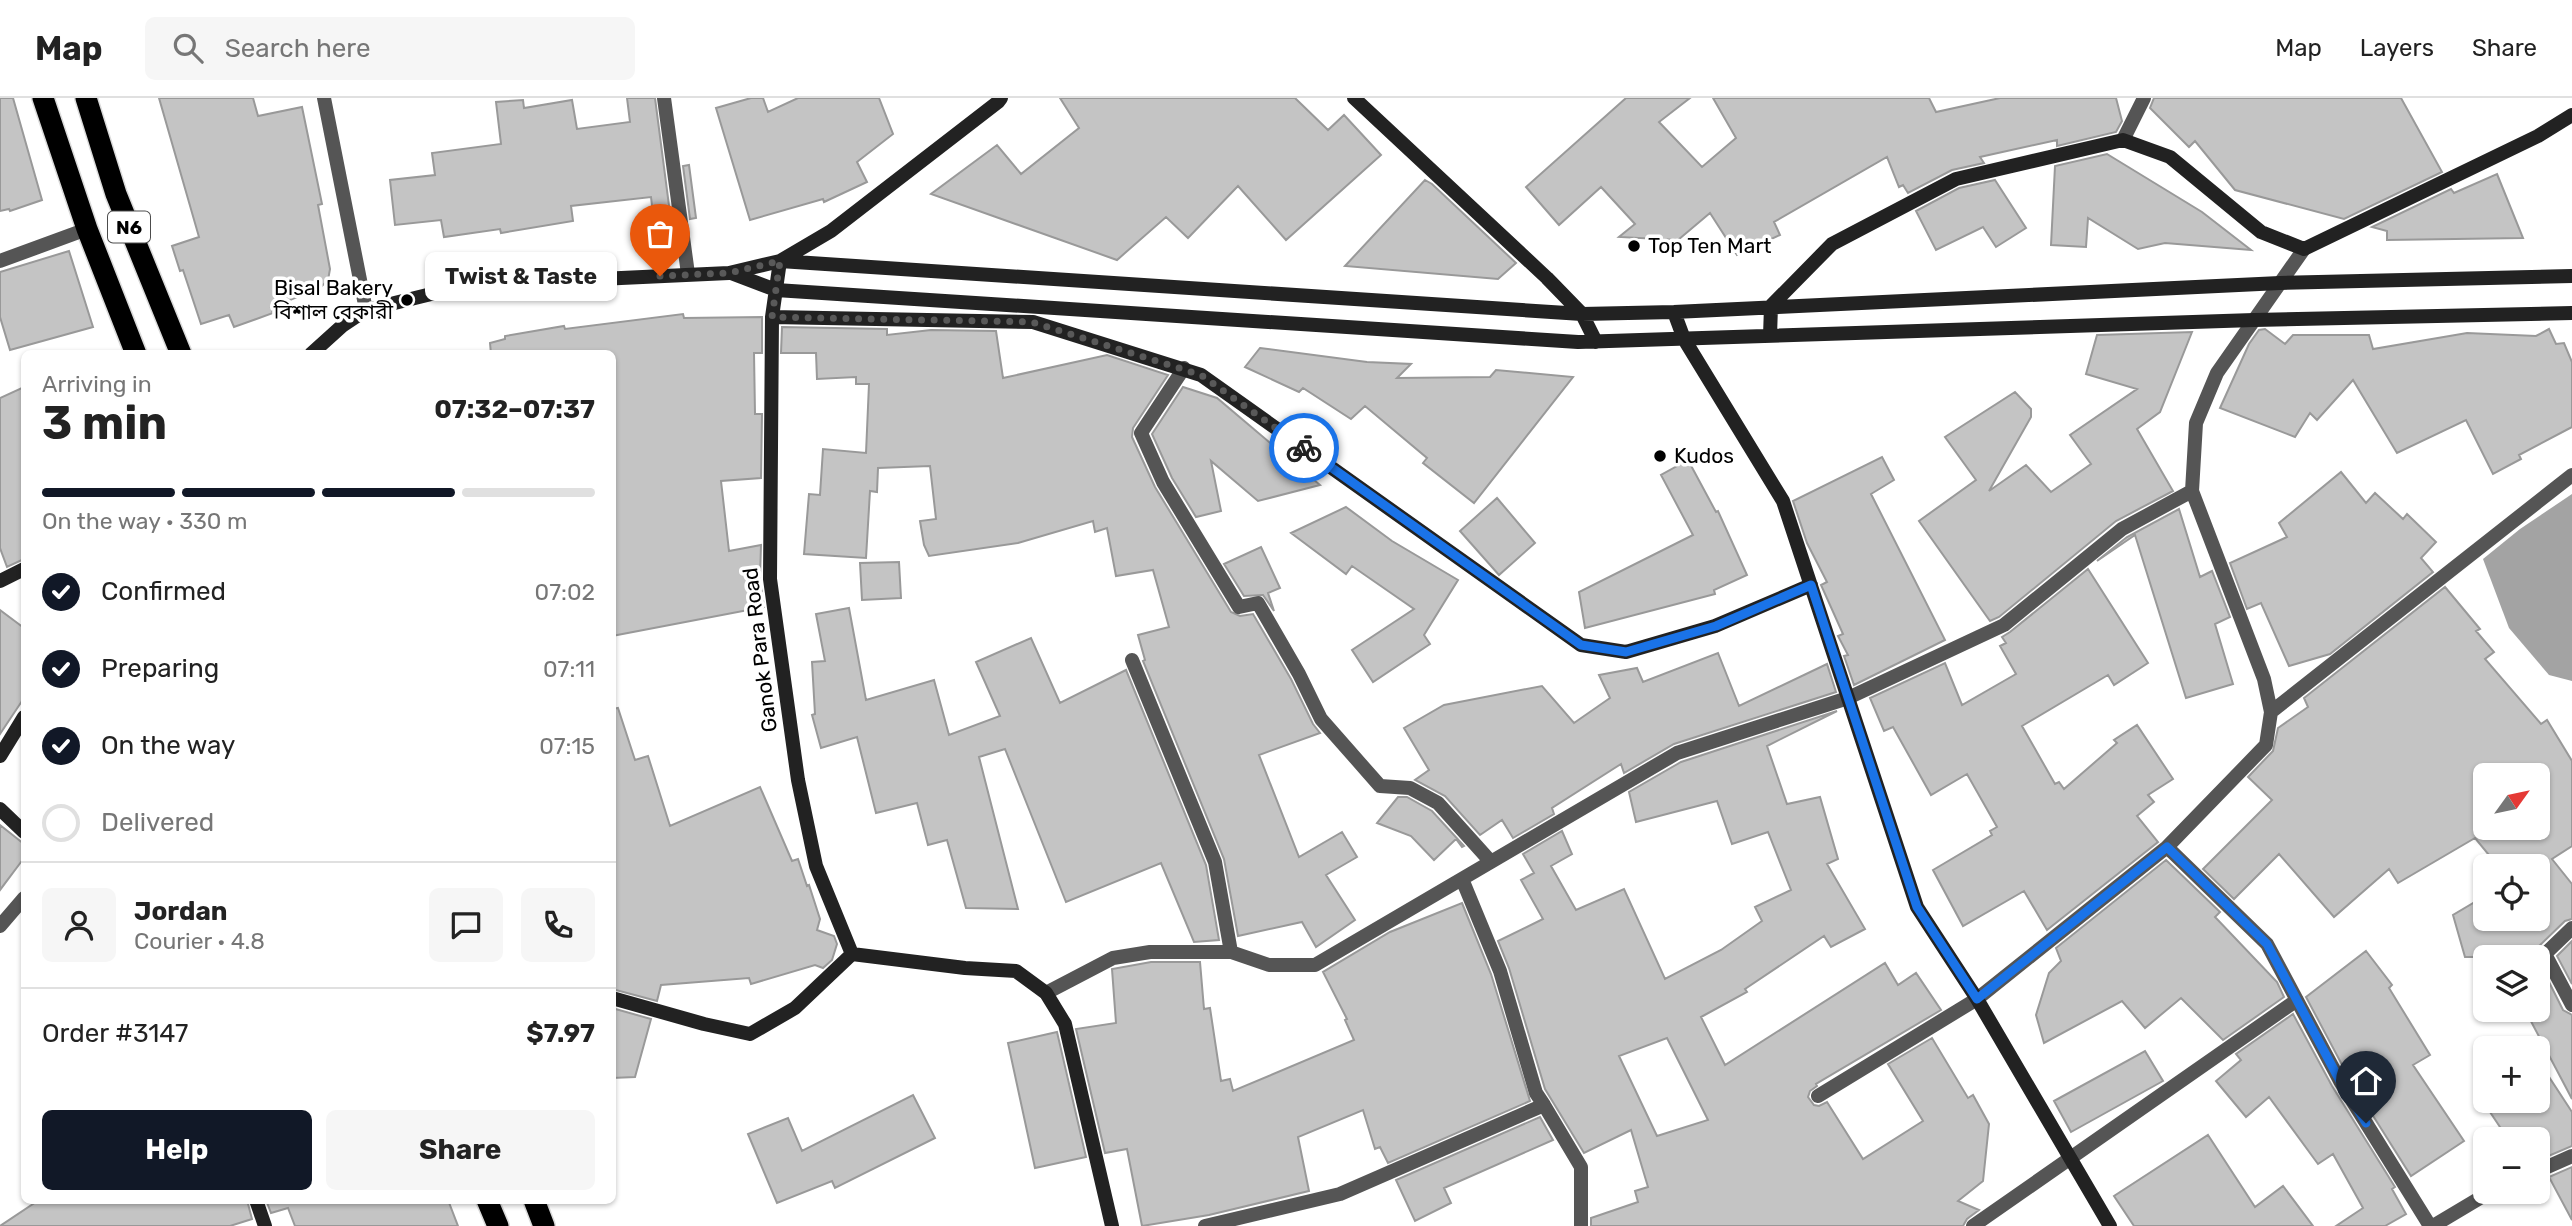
<!DOCTYPE html>
<html lang="en">
<head>
<meta charset="utf-8">
<style>
	:root { --surface:#fff; --page:#f6f6f6; --text:#222; --muted:#767676; --line:#e0e0e0; --accent:#111827 }
	body { margin:0; font-family:Rubik,"Noto Sans Bengali",sans-serif; background:var(--page); color:var(--text); height:100vh; display:flex; flex-direction:column; font-size:26px; white-space:nowrap }
	* { box-sizing:border-box; margin:0 }
	p { font-size:23px; color:var(--muted) }
	.icon { flex:none; width:38px; height:38px; fill:none; stroke:currentColor; stroke-width:2; stroke-linecap:round; stroke-linejoin:round }
	.map { position:relative; flex:1; overflow:hidden }
	.side { position:absolute; left:21px; top:252px; width:595px; height:854px; display:flex; flex-direction:column; background:var(--surface); border-radius:10px; box-shadow:0 2px 5px #0004 }
	.side>* { flex:none }
	.needle { width:46px; rotate:57deg }
	.buttons { position:absolute; left:2473px; top:665px; display:grid; gap:14px }
	.buttons a { display:grid; place-items:center; width:77px; height:77px; border-radius:10px; background:var(--surface); box-shadow:0 2px 5px #0004; font-size:35px }
	.pin { position:absolute; display:grid; place-items:center; width:60px; height:60px; color:#fff; margin:-72px -30px; border-radius:50% 50% 50% 0; rotate:-45deg; box-shadow:0 0 7px #0007 }
	.pin .icon { rotate:45deg }
	.courier { position:absolute; display:grid; place-items:center; width:70px; height:70px; margin:-35px; border:5px solid #1a73e8; border-radius:50%; background:#fff; color:#222; box-shadow:0 2px 9px #0007 }
	.bubble { position:absolute; height:49px; border-radius:10px; background:var(--surface); box-shadow:0 2px 5px #0004; font-size:23px; font-weight:700; line-height:49px; text-align:center }
	.summary em { font-style:normal; font-weight:700 }
	.summary div { display:flex; flex-direction:column-reverse }
	.summary { display:flex; align-items:center; justify-content:space-between; height:119px; padding:0 21px }
	h1 { font-size:46px; font-weight:700; line-height:52px }
	.bar { display:grid; grid-template-columns:repeat(4,1fr); gap:10px 7px; align-content:center; height:84px; padding:0 21px }
	.bar i { height:9px; border-radius:5px; background:var(--line) }
	.bar .on { background:var(--accent) }
	.bar p { grid-column:span 4 }
	.line { display:flex; align-items:center; gap:18px; padding:0 21px; border-top:2px solid var(--line) }
	.line div { flex:1 }
	.round { display:grid; place-items:center; flex:none; width:74px; height:74px; border-radius:10px; background:var(--page) }
	ol { padding:0 21px; list-style:none }
	li { display:flex; align-items:center; gap:21px; height:77px }
	li p { margin-inline-start:auto }
	li .icon { padding:7px; border-radius:50%; background:var(--accent); color:#fff; stroke-width:4 }
	li:last-child { color:var(--muted) }
	li i { width:38px; height:38px; border:4px solid var(--line); border-radius:50% }
	.button { display:flex; gap:14px; margin-top:auto; padding:14px 21px }
	.button a { flex:1; height:80px; border-radius:10px; background:var(--accent); color:#fff; font-size:28px; font-weight:700; line-height:80px; text-align:center }
	.button a+a { background:var(--page); color:var(--text) }
	header { display:flex; align-items:center; gap:42px; box-sizing:border-box; height:98px; padding:0 35px; background:var(--surface); border-bottom:2px solid var(--line) }
	header strong { font-size:33px }
	nav { display:flex; gap:38px; margin-inline-start:auto; font-size:24px }
	.search { width:490px; height:63px; background:var(--page); display:flex; align-items:center; gap:18px; box-sizing:border-box; padding:0 24px; border-radius:10px; color:var(--muted); font-size:26px }
	.map>svg:first-child { display:block }
	.water { fill:#a3a3a3 }
	.building { fill:#c4c4c4; stroke:#999; stroke-width:2; fill-rule:evenodd }
	.lines { fill:none; stroke-linecap:round; stroke-linejoin:round }
	.highway-casing { stroke:#dbdbdb; stroke-width:24 }
	.street { stroke:#555; stroke-width:14 }
	.secondary { stroke:#222; stroke-width:14 }
	.highway { stroke:#000; stroke-width:21 }
	.done { stroke:#595959; stroke-width:7; stroke-dasharray:0 12.6 }
	.route { stroke:#1a73e8; stroke-width:9 }
	.poi-dot { fill:#000; stroke:#fff; stroke-width:2.5 }
	.labels { text-anchor:middle; stroke-width:7; stroke-linejoin:round; paint-order:stroke }
	.shield { fill:#fff; stroke:#4c4c4c; stroke-width:2 }
	.shield-label { font-size:19px; font-weight:bold; fill:#000 }
	.poi-label { font-size:21px; fill:#000; stroke:#fff; text-anchor:start }
	.street-label { font-size:21px; fill:#000; stroke:#fff }
</style>
</head>
<body>
<header>
<strong>Map</strong>
<div class="search"><svg class="icon" aria-label="search" viewBox="0 0 24 24"><circle cx="10" cy="10" r="6"/><path d="M15 15l6 6"/></svg>Search here</div>
<nav><a>Map</a><a>Layers</a><a>Share</a></nav>
</header>
<div class="map">
<svg width="2572" height="1128" viewBox="0 0 2572 1128">
	<rect width="100%" height="100%" fill="#fff"/>
	<path class="water" d="M2572,396v187l-23,-6 -40,-47 -26,-69 37,-30z"/>
	<path class="building" d="M0,0h13l29,102 -32,11 -1,-2 -9,2z
		M159,0h94l5,18 44,-9 20,97 -4,1 12,64 -2,11 -7,7 -50,21 2,5 -39,14 -5,-12 -28,9 -18,-54 -3,1 -8,-25 27,-9z
		M627,0h28l16,123 -17,2 -3,-26 -80,9 2,15 -72,12 -1,-4 -56,8 -3,-17 -46,5 -5,-45 45,-5 -3,-22 69,-9 -5,-42 27,-2 1,8 48,-8 5,29 53,-7z
		M751,0h12l5,14 30,-14h81l14,36 -36,28 10,20 -43,20 -1,-3 -73,21 -34,-112z
		M1060,0h235l33,32 16,-15 37,40 -95,85 -48,-54 -50,52 -22,-21 -49,43 -186,-66 66,-49 24,29 58,-46z
		M1626,0h64l-31,24 43,45 34,-29 -23,-40h216l7,14 64,-14h116l6,23 -6,11 -59,14v-6l-77,17 4,6 -32,7 -44,23 -5,-8 -4,2 -12,-30 -113,65 6,13 -43,20 -27,-42 -32,27 -59,-3 16,-13 -34,-37 -42,38 -33,-38z
		M2154,0h247l41,74 -98,47 -109,-29 -40,-49 -6,6 -39,-39z
		M2107,56l95,58 49,38 -86,-7 -27,6 -50,-31 -2,29 -35,-2 4,-79z
		M689,67l7,53 -6,1 -7,-53z
		M2497,76l26,64 -136,2v-9l-15,-4 79,-38 3,4z
		M1425,82l7,4 84,79 -18,16 -153,-13z
		M1995,82l31,48 -30,19 -13,-20 -47,23 -20,-39 43,-23z
		M69,153l24,76 -83,23 -10,-33v-45z
		M683,216l1,4 78,-1v36h-8l1,61h7l-1,64 -40,3 8,70 32,-6 -1,34 4,28 -152,29v-282h-121l-1,-11 15,-4v-3l59,-10 1,3z
		M782,229l105,2v6l44,-5 65,1 7,47 104,-23 61,20 -35,53 -1,9 23,50 76,125 9,4 13,-2 38,65 22,45 7,9 -61,22 40,102 43,-25 15,25 -31,18 29,45 -39,27 -14,-25 -64,14 -14,-77 -81,-198 2,-1 -7,-25 31,-8 -16,-57 -37,6 -9,-48 -12,4 -2,-11 -75,22 -89,13 -5,-11 -4,-24 16,-2 -6,-53 -52,2 -1,24 -7,-1 -4,67 -62,-4 5,-60 11,1 3,-46 43,4 3,-69h-13v-7l-39,2 -1,-26h-35z
		M2265,231l20,15 8,-9h76l4,14 94,-16 69,3 13,-7 7,15 8,-1 8,19v65l-53,28 2,4 -28,15 -27,-54 -69,33 -44,-73 -36,40 -7,-7 -15,24 -75,-29 29,-64 10,-14z
		M2192,234l-32,80 -23,17 36,62 -57,30 -117,96 -9,4 -71,-100 57,-41 -31,-43 70,-45 16,17v8l-42,74 37,-26 25,27 40,-28 -21,-29 67,-46 -51,-15 11,-39z
		M1260,250l107,14 44,2 -14,14 93,-1 6,-7 77,7 -99,126 -51,-40 4,-5 -62,-52 -14,13 -48,-31 -4,4 -54,-25z
		M24,289v172l-17,8 -7,-19v-150z
		M1183,289l34,11 103,87 -62,16 -47,-40 10,50 -25,6 -24,-39 -20,-44z
		M1882,359l12,23 -23,14 74,146 -91,45 -10,-29 4,-1 -10,-19 5,-2 -22,-49 6,-3 -20,-39 -14,-42z
		M1688,362l28,52 2,-1 29,64 -33,15 1,4 -130,34 -6,-36 114,-57 -32,-60z
		M2341,374l25,31 9,-10 28,26 4,-5 29,28 -15,16 12,14 -103,82 -41,12 -28,-63 -14,6 -17,-46 57,-26 -8,-14z
		M1497,400l38,45 -36,32 -39,-44z
		M1346,409l46,34 66,39 -34,55 6,9 -57,38 -21,-32 62,-41 -62,-43 -6,8 -55,-41z
		M2179,411l21,68 12,-6 18,46 -15,7 18,60 -47,14 -51,-163 -38,26 30,-24z
		M1261,449l19,41 -12,5 6,18 -11,-16 -19,1 -20,-32z
		M899,464l2,36 -39,2 -2,-37z
		M2088,471l60,94 -34,22 -6,-10 -86,51 33,58 4,-2 5,7 53,-46 -3,-3 23,-15 36,54 -25,16 6,7 -17,14 21,26 -111,88 -23,-39 -61,35 -30,-56 59,-35 -2,-4 7,-4 -30,-53 -36,21 -38,-68 -9,4 -14,-33 75,-35 17,42 54,-31 -16,-28 6,-3 -4,-6 8,-5z
		M2445,489l35,42 -4,2 18,21 -9,7 56,65 6,-4 25,41v85l-20,13 20,25v35l-7,2 -27,26 -2,10h-71l-12,-42 32,-19v23h53v-53h-40l-23,-28 -77,45 -9,-14 -55,48 -55,-63 -45,45 -31,-30 69,-69 -24,-23 25,-26 5,-23 30,-21 -4,-9zM2485,677h53v53h-53z
		M849,510l17,92 68,-20 15,55 51,-19 -24,-54 55,-24 29,65 66,-33 80,195 13,75 -25,2 -33,-79 -95,39 -61,-153 -26,8 39,152 -52,-1 -19,-68 -19,5 -11,-42 -41,10 -19,-76 -36,11 -9,-33 3,-1 -3,-52 13,-1 -9,-47z
		M0,512l24,18v70l-24,36z
		M1718,555l21,53 88,-42 9,28 -162,52 -50,29 -3,-9 -69,44 2,6 -41,24 -11,-18 -22,15 -35,-39 -30,-16 14,-10 -25,-42 40,-23 98,-19 32,37 36,-25 -11,-23 38,-7 6,14z
		M618,610l17,52 13,-4 22,70 90,-39 32,74 6,-2 9,27 2,-1 11,34 -3,11 17,6 3,8 -5,16 -9,8 -8,-3 -64,19 -2,-6 -88,7 -4,16 -45,-12v-280z
		M1837,613l-70,35 20,58 33,-7 18,62 -11,5 38,65 -34,18 -7,-11 -79,53 2,3 -46,25 24,48 160,-102 13,22 18,-12 25,37 -125,74 1,2 -7,5 -2,6 6,8 5,1 8,-4 36,57 60,-38 -35,-57 44,-26 36,60 5,-3 16,29 -6,57 -25,20 21,9 -12,9 -4,7h-372v-8l47,-16 -3,-11 13,-4 -17,-57 -47,23 -39,-64 -36,-121 -11,-27 45,-22 -22,-39 13,-7 -11,-19 39,-23 10,23 -21,12 25,44 48,-21 41,90 56,-29 41,-29 -7,-14 36,-17 -23,-58 -36,12 -15,-43 -81,21 -7,-30 52,-30zM1667,940l41,82 -51,16 -38,-80z
		M1398,699h9l25,14 32,35 -2,1 -6,-8 -22,21 -23,-24 -34,-13z
		M0,727l24,19v14l-24,32z
		M2166,762l54,52 -5,5 62,65 7,15 -61,43 -42,-42 -36,30 -23,-27 -78,42 -8,-28 13,-42 12,-12 -5,-13z
		M1462,805l29,71 39,127 -142,62 -8,-16 -5,2 -12,-39 -65,27 11,54 -100,24 -67,11 -15,-77 -22,4 -29,-124 40,-6 -4,-54 39,-7h49l4,47 6,-1 11,73 9,-2 3,12 121,-51 -9,-20 2,-1 -24,-47 67,-40z
		M2572,843v43l-15,-28z
		M2366,853l26,34 -3,3 41,67 -17,10 51,76 -53,35 -63,-100 -42,-79z
		M2538,862l25,50 9,5v84l-47,-89h13z
		M612,910l39,11 -16,58 -23,1z
		M2293,916l39,72 63,101 -3,2 14,25 -21,12h-49l27,-18 -30,-54 -15,10 -49,-67 -23,20 -30,-36 25,-21 -5,-6z
		M1057,934l29,125 -51,11 -27,-125z
		M2145,953l18,30 -92,51 -17,-31z
		M2538,962l34,52v34l-33,14 -1,-21h-30l-18,-27 17,-11h31z
		M913,997l22,43 -100,50 -3,-7 -55,22 -29,-69 40,-16 14,33z
		M1540,1019l13,23 -109,48 7,15 -36,18 -19,-41z
		M2208,1037l47,72 28,-21 30,40h-179l-20,-30z
		M2572,1069v53l-23,-43z
		M39,1102h208l5,19 -22,7h-230z
		M266,1102h182l10,26h-163l-7,-18 -17,5z"/>
	<g class="lines">
		<g class="highway-casing">
			<path id="highway" d="M43,0l44,131 49,125
				M86,0l30,96 65,160
				M487,1102l11,26
				M534,1102l10,26"/>
		</g>
		<path class="street" d="M324,0l42,212
			M664,0l24,176
			M2123,42l21,-42
			M0,163l87,-32
			M1184,270l-43,65 22,49 76,125 19,-4 41,71 22,45 59,67 30,2 28,15 53,59
			M1132,562l83,202 16,90
			M2271,614l301,-237
			M2167,749l100,97 73,137 90,145
			M0,828l24,-28
			M2572,830l-27,26 27,51
			M1046,895l67,-35 37,-6h81l38,13h46l362,-212 171,-55 156,-73 118,-96 70,-38
			M1818,998l159,-97 190,-152 99,-102 5,-33 -7,-33 -72,-188 4,-68 21,-50 87,-124
			M1544,1007l37,62v59
			M2538,1073l34,-15
			M1205,1128l135,-32 204,-89 -8,-12 -36,-122 -38,-92
			M1973,1128l324,-226
			M2433,1128l57,-34"/>
		<path class="secondary" d="M1354,0l193,180 35,36 14,28
			M731,175l45,17 802,52 676,-22 318,-7
			M1674,214l10,27 99,162 134,406 60,92 133,227
			M772,219l261,5 168,53 380,270 45,7 89,-26 96,-41
			M1770,238l1,-30 61,-62 124,-65 167,-39 47,17 91,75 43,17 234,-113 34,-21
			M311,256l31,-28 24,-16 102,-25 261,-12 51,-12 802,53 92,-2 606,-29 292,-7
			M0,483l24,-12
			M0,658l24,-39
			M0,711l24,23
			M852,856l-36,-88 -18,-86 -28,-201 2,-262 8,-56 51,-30 167,-129 3,-4
			M612,900l92,26 46,10 45,-26 57,-54 113,14 51,3 30,22 19,31 47,202
			M256,1102l9,26"/>
		<use href="#highway" class="highway"/>
	</g>
	<g class="lines">
		<path class="done" d="M660,178l69,-3 51,-12 -8,56 260,5 169,53 103,73"/>
		<path class="route" d="M1304,350l277,197 45,7 90,-26 95,-41 106,322 60,92 190,-152 100,97 73,137 26,42"/>
	</g>
	<g class="poi-dot">
		<circle cx="1634" cy="148" r="7"/>
		<circle cx="407" cy="202" r="7"/>
		<circle cx="1660" cy="358" r="7"/>
	</g>
	<g class="labels">
		<rect class="shield" x="108" y="113.5" width="42" height="31" rx="5"/>
		<g class="shield-label">
			<text x="129" y="136">N6</text>
		</g>
		<g class="poi-label">
			<text x="1648" y="155">Top Ten Mart</text>
			<text x="393" y="197" text-anchor="end">Bisal Bakery<tspan x="393" dy="24">বিশাল বেকারী</tspan></text>
			<text x="1674" y="365">Kudos</text>
		</g>
		<g class="street-label">
			<text transform="translate(760 552) rotate(-97)" y="7">Ganok Para Road</text>
		</g>
	</g>
</svg>
<div class="buttons">
<a><svg class="needle" viewBox="-14 -14 28 28"><path d="M0-13l5 13h-10z" fill="#e53935"/><path d="M0 13l5-13h-10z" fill="#767676"/></svg></a>
<a><svg class="icon" aria-label="locate" viewBox="0 0 24 24"><circle cx="12" cy="12" r="6"/><path d="M12 2v4M12 18v4M2 12h4M18 12h4"/></svg></a>
<a><svg class="icon" aria-label="layers" viewBox="0 0 24 24"><path d="M12 4l9 5-9 5-9-5zM3 14l9 5 9-5"/></svg></a>
<a>+</a>
<a>−</a>
</div>
<div class="pin" style="left:660px;top:178px;background:#ea580c"><svg class="icon" aria-label="bag" viewBox="0 0 24 24"><path d="M5 8h14l-1 12H6zM9 8a3 3 0 0 1 6 0"/></svg></div>
<div class="pin" style="left:2366px;top:1025px;background:#1f2937"><svg class="icon" aria-label="home" viewBox="0 0 24 24"><path d="M3 11l9-7 9 7M6 9v11h12V9"/></svg></div>
<div class="courier" style="left:1304px;top:350px"><svg class="icon" aria-label="bike" viewBox="0 0 24 24"><circle cx="6" cy="16" r="4"/><circle cx="18" cy="16" r="4"/><path d="M6 16l4-8h5l3 8M10 8l3 8H6M13 5h3"/></svg></div>
<div class="bubble" style="left:425px;top:154px;width:192px">Twist &amp; Taste</div>
<section class="side">
<div class="summary"><div><h1>3 min</h1><p>Arriving in</p></div><em>07:32–07:37</em></div>
<div class="bar"><i class="on"></i><i class="on"></i><i class="on"></i><i></i><p>On the way · 330 m</p></div>
<ol>
<li><svg class="icon" aria-label="check" viewBox="0 0 24 24"><path d="M5 12l5 5 9-10"/></svg>Confirmed<p>07:02</p></li>
<li><svg class="icon" aria-label="check" viewBox="0 0 24 24"><path d="M5 12l5 5 9-10"/></svg>Preparing<p>07:11</p></li>
<li><svg class="icon" aria-label="check" viewBox="0 0 24 24"><path d="M5 12l5 5 9-10"/></svg>On the way<p>07:15</p></li>
<li><i></i>Delivered</li>
</ol>
<div class="line" style="height:126px"><a class="round"><svg class="icon" aria-label="person" viewBox="0 0 24 24"><circle cx="12" cy="8" r="4"/><path d="M4 21q1-7 8-7t8 7"/></svg></a><div><b>Jordan</b><p>Courier · 4.8</p></div><a class="round"><svg class="icon" aria-label="chat" viewBox="0 0 24 24"><path d="M4 5h16v11H9l-5 4z"/></svg></a><a class="round"><svg class="icon" aria-label="phone" viewBox="0 0 24 24"><path d="M5 4h4l2 5-3 2q2 4 5 5l2-3 5 2v4C11 20 4 13 5 4z"/></svg></a></div>
<div class="line" style="height:91px"><div>Order #3147</div><b>$7.97</b></div>
<div class="button"><a>Help</a><a>Share</a></div>
</section>
</div>
</body>
</html>
